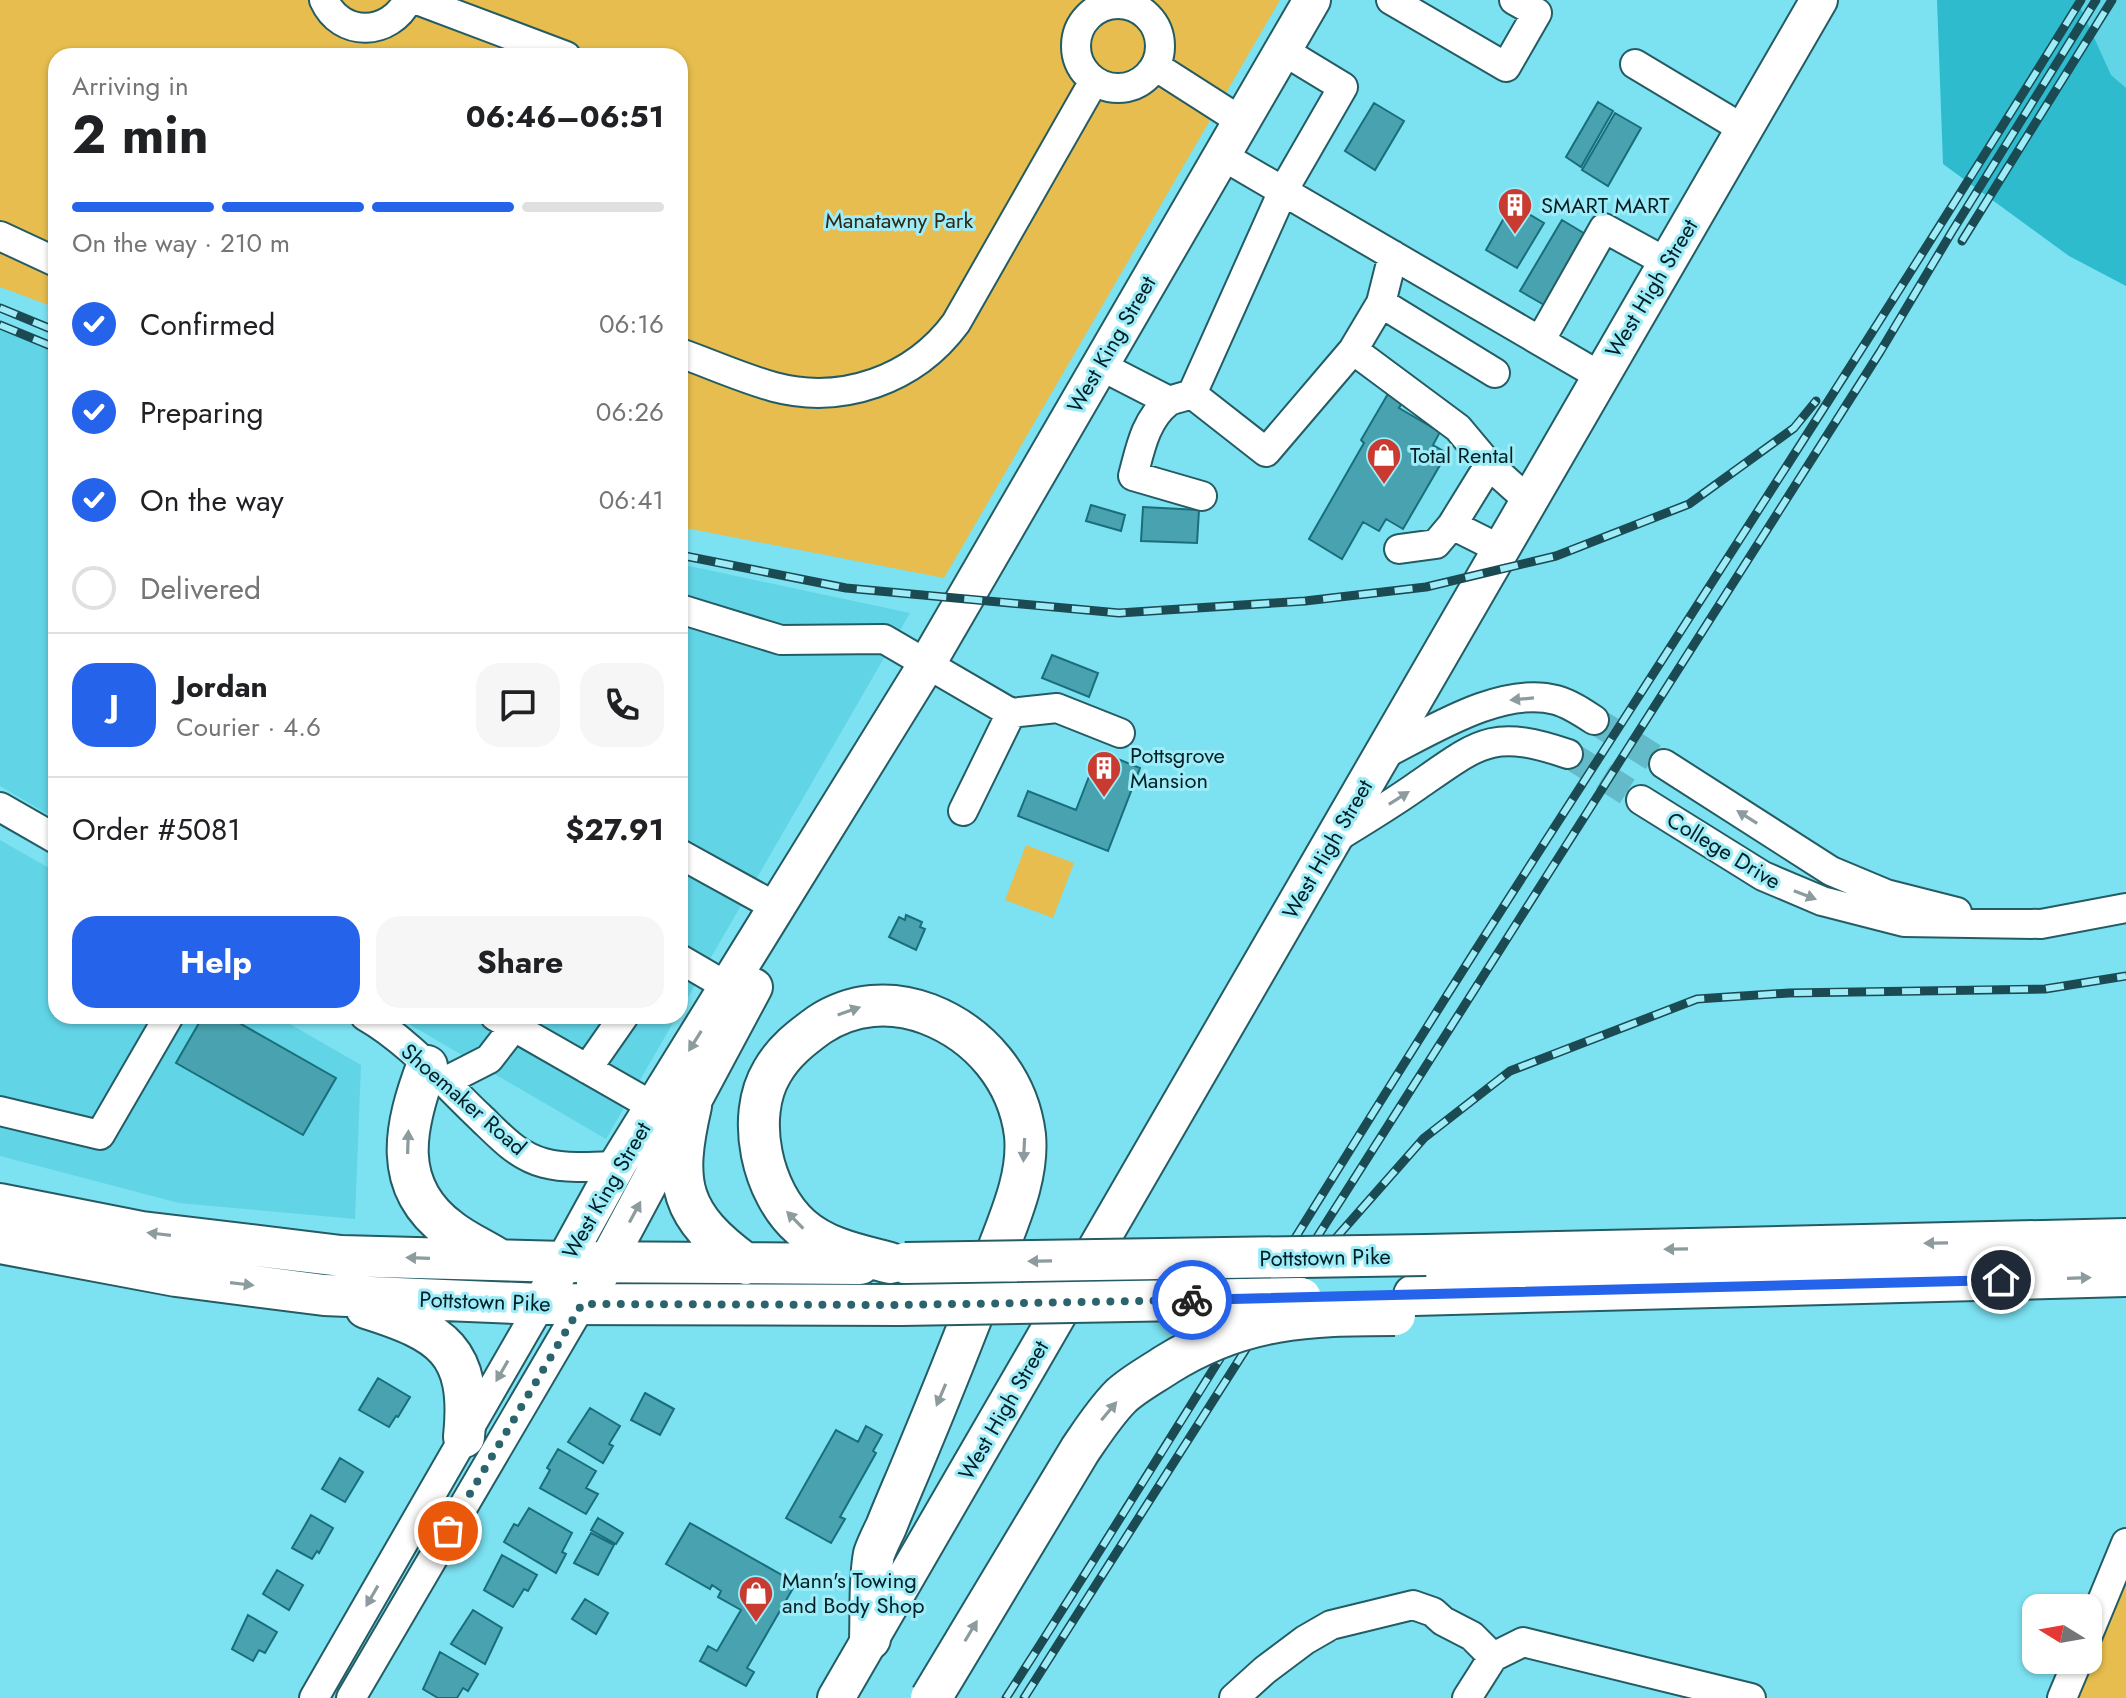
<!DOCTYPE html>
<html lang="en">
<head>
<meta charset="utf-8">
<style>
	:root { --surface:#fff; --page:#f6f6f6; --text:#202124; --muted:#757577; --line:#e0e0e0; --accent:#2563eb }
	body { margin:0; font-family:Jost,sans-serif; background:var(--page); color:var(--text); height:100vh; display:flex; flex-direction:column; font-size:30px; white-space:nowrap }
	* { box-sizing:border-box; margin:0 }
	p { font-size:26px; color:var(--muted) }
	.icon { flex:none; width:44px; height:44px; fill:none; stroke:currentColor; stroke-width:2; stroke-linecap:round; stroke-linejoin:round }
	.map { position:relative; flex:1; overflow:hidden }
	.panel { position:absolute; left:48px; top:48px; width:640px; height:976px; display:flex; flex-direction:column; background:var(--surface); border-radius:24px; box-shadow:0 2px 6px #0004 }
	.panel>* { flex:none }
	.needle { width:52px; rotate:281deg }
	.buttons { position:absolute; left:2022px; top:1594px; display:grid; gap:16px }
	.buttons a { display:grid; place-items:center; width:80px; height:80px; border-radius:16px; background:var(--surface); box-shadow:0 2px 6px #0004; font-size:40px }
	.pin { position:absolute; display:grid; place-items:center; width:68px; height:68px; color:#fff; margin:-34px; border:4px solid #fff; border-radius:50%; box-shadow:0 2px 8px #0007 }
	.courier { position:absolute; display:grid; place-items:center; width:80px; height:80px; margin:-40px; border:6px solid #2563eb; border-radius:50%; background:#fff; color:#222; box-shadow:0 2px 10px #0007 }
	.headline em { font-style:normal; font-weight:700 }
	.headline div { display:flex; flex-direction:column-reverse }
	.headline { display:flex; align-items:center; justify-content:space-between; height:136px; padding:0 24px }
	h1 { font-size:52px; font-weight:700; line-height:60px }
	.bar { display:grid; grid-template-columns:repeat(4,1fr); gap:12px 8px; align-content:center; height:96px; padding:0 24px }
	.bar i { height:10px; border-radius:6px; background:var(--line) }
	.bar .current { background:var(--accent) }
	.bar p { grid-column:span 4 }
	.line { display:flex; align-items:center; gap:20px; padding:0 24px; border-top:2px solid var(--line) }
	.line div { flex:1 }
	.round { display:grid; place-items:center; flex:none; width:84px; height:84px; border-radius:24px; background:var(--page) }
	ol { padding:0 24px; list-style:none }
	li { display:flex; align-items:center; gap:24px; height:88px }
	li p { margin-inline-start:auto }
	li .icon { padding:8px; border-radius:50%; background:var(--accent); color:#fff; stroke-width:4 }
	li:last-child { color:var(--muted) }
	li i { width:44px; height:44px; border:4px solid var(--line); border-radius:50% }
	.action { display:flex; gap:16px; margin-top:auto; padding:16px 24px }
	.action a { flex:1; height:92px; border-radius:24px; background:var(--accent); color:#fff; font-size:32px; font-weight:700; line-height:92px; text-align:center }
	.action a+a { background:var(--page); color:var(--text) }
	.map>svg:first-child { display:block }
	.built { fill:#61d4e6 }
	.green { fill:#e6bd4e }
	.water { fill:#2fbbce }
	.building { fill:#48a2af; stroke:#196e7a; stroke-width:2 }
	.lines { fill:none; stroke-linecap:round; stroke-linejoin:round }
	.minor-tunnel { stroke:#63bbc9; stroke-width:28; stroke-dasharray:28 14; stroke-linecap:butt }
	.minor-casing { stroke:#255c64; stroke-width:32 }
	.major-casing { stroke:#255c64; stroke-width:40 }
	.highway-casing { stroke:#255c64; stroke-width:44 }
	.minor { stroke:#fff; stroke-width:28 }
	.major { stroke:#fff; stroke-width:36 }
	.highway { stroke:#fff; stroke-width:40 }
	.rail-casing { stroke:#1b4a52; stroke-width:9 }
	.rail { stroke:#9eecf8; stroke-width:6; stroke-dasharray:18; stroke-linecap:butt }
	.highway-bridge-casing { stroke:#255c64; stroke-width:44; stroke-linecap:butt }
	.highway-bridge { stroke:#fff; stroke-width:40 }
	.oneway { fill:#8c9b9d }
	.done { stroke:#2b646d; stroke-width:8; stroke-dasharray:0 14.4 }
	.route { stroke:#2563eb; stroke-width:10 }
	.labels { text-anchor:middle; stroke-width:6; stroke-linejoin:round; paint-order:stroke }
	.poi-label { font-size:22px; fill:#002025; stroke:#9eecf8; text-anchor:start }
	.park-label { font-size:22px; fill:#322a15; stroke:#9eecf8 }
	.street-label { font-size:22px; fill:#002025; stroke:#9eecf8 }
</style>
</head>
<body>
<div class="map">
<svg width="2126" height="1698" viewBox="0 0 2126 1698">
	<rect width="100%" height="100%" fill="#7ce2f2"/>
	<path class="built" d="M2064,0h62v130z
		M0,328l56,21v470l-56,-33z
		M680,564l230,49 -230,398z
		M0,840l56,32v144h220l85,49 -6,154 -176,-16 -179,-47z
		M395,1016h282l-71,123z"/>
	<path class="green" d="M0,0h1280l-336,578 -264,-51v-471h-624v252l-56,-21z
		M1026,845l48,18 -21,55 -48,-18z
		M2126,1565v133h-53z"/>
	<path class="water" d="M1937,0h140l34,75 15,13v198l-57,-30 -126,-92z"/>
	<path class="building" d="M1598,102l15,9 -32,56 -15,-10z
		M1374,103l30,18 -29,49 -30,-19z
		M1615,113l26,15 -33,58 -26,-16z
		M1512,204l32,19 -27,45 -31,-18z
		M1562,220l25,15 -41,71 -26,-15z
		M1389,392l15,8 -5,8 41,24 -7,13 14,8 -44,76 -17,-10 -7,12 -16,-9 -21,37 -33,-20 55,-96 -3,-3z
		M1091,505l34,10 -4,16 -35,-10z
		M1143,507l56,3 -2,33 -56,-2z
		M1052,655l46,18 -9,24 -47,-19z
		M1108,755l32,13 -32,83 -90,-35 10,-25 48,19 14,-36 9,4z
		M906,915l16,7 -2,5 5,2 -9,21 -27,-13 10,-20 6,3z
		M203,1016h24l109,62 -33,57 -127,-72z
		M378,1378l32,19 -12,20 -2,-1 -7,11 -30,-17z
		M645,1393l29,16 -14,26 -29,-15z
		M590,1408l30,18 -11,18 4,2 -10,17 -35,-21z
		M866,1426l16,9 -9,16 3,2 -36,64 5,2 -14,24 -45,-25 50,-88 22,12z
		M558,1449l38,22 -10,17 12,6 -12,20 -46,-26 10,-18 -3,-2z
		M340,1458l23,14 -18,30 -23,-13z
		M529,1508l43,25 -10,19 4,2 -10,19 -52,-31 10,-18 4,2z
		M311,1515l22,13 -14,25 -2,-2 -5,8 -20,-11z
		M598,1518l25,15 -7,11 -25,-14z
		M690,1523l106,60 -49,85 7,4 -8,14 -46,-25 8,-15 9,5 24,-41 -23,-13 3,-6 -9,-6 -2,4 -44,-25z
		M591,1533l23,12 -16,30 -24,-12z
		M502,1555l35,20 -9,16 -4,-2 -11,18 -29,-17z
		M277,1570l26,15 -14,25 -26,-16z
		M585,1599l23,14 -12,21 -24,-15z
		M473,1610l29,18 -17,36 -34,-20z
		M248,1615l29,17 -12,21 -6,-3 -6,11 -21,-12z
		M440,1652l38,22 -10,17 -5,-3 -6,10h-19l-15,-9z"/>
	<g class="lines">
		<path class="minor-tunnel" d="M1594,720l70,44
			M1568,754l73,46"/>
		<g class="minor-casing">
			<path id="minor" d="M324,0c17,38 66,36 84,0
				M417,0l149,56
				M1391,0l115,67 31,-54 -23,-13
				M1076 46a42 42 0 1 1 84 0a42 42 0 1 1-84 0Z
				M1282,50l61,37 -60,104 -91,203 74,58 87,-102 105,78 31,37 39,35
				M1635,64l110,66
				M1155,66l86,55
				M1221,155l379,221
				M0,236l56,26
				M1381,303l114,70
				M1540,341l64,-113 62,34
				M1353,350l28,-47 12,-48
				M680,353c31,11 62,25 94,34 68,18 140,-7 182,-64l138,-242
				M1099,365l70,36
				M1192,394c-7,3 -18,4 -24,8 -23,18 -28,48 -35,74l69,20
				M1452,525l48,24
				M1399,549l37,-5 16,-19 37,-60
				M680,609l101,31 103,-1 127,74 46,-5 63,25
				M1381,756c48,-24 120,-71 175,-56 14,4 26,12 38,20
				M1664,764l167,107 55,23 71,18
				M1641,800l122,76 59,25 82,21 137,2 85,-16
				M0,807l56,32
				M963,811l48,-98
				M1334,839c28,-17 56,-34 83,-53 62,-43 75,-58 151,-32
				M680,854l96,53
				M680,959l48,28
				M365,1016c44,25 79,67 115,101 20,19 37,39 64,46 23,6 50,4 73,3
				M495,1016l159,91
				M587,1069l37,-53
				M444,1082l45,-23 24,-31
				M0,1111l100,24 69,-119
				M2088,1635l38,-92
				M314,1698l227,-394
				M351,1698l231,-394
				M1234,1698l31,-28 40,-30 26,-15 82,-20 20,7 10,9 29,15 21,21
				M1467,1698l26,-41 30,-15 228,56
				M2062,1698l16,-38"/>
		</g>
		<g class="major-casing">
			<path id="major" d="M595,1284l159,-297
				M541,1304l78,-142 309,-500 384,-662
				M836,1698l983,-1698"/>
		</g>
		<g class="highway-casing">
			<path id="highway" d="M427,1066c-22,59 -37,120 23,164 14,11 32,19 48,29
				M691,1106c-18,78 -12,109 55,158
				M0,1204l142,28 199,24 224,6 295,2
				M0,1243l176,33 148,19 217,9 360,1
				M1426,1255l700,-16
				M1414,1295l712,-19
				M366,1308c76,24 107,42 98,129
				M870,1639c1,-26 -1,-60 4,-85 3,-9 8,-19 12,-27 9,-23 19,-45 28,-67 28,-67 55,-135 81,-203 14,-38 34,-80 30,-122 -7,-56 -45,-101 -97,-121 -37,-14 -76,-11 -109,11 -18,13 -36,27 -47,47 -27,45 -10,121 29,155 25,22 59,28 89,36"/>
		</g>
		<use href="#minor" class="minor"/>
		<use href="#major" class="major"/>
		<use href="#highway" class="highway"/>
		<g class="rail-casing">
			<path id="rail" d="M1962,241l150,-241
				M0,308l56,23
				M0,325l56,23
				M680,555l166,33 273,25 186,-12 121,-14 130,-31 133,-52 105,-76 22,-27
				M1312,1265l112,-127 86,-67 187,-72 92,-6 256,-4 81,-13
				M1006,1698c162,-252 317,-508 478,-761 200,-312 402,-622 597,-937
				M1024,1698l856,-1346 73,-122 143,-230"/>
		</g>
		<use href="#rail" class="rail"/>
		<g class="highway-bridge-casing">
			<path id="highway-bridge" d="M905,1263l521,-8
				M901,1305l400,-7
				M931,1698l149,-248c13,-19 25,-38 41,-54 13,-12 30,-21 45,-31 76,-48 142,-50 229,-50"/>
		</g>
		<use href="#highway-bridge" class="highway-bridge"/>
	</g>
	<defs><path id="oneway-solid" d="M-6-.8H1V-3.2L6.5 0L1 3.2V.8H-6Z" transform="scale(2)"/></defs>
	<g class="oneway">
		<use href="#oneway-solid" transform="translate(1522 699) rotate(175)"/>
		<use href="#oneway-solid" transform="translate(1399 798) rotate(-32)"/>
		<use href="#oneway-solid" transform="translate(1747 817) rotate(-148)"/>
		<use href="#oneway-solid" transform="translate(1805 895) rotate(21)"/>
		<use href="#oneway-solid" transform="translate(849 1011) rotate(-19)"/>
		<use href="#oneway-solid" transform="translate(695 1041) rotate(122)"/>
		<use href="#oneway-solid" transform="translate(408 1142) rotate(-88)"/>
		<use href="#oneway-solid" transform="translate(1024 1150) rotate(93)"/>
		<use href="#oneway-solid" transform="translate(635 1212) rotate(-62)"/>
		<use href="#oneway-solid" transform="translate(795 1220) rotate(-134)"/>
		<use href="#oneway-solid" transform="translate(159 1234) rotate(-173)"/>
		<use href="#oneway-solid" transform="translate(1936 1243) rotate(179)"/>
		<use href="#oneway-solid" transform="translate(1676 1249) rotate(179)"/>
		<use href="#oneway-solid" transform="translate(418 1258) rotate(-178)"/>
		<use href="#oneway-solid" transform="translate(1040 1261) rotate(179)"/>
		<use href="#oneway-solid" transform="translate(2079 1278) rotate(-2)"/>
		<use href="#oneway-solid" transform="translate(242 1284) rotate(7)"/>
		<use href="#oneway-solid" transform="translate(502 1371) rotate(120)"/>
		<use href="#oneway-solid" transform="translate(941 1395) rotate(113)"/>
		<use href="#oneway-solid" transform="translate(1109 1411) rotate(-50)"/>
		<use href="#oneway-solid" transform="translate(372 1596) rotate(120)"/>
		<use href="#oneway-solid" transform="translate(971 1631) rotate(-59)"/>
	</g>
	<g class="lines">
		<path class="done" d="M448,1531l134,-227 319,1 291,-5"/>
		<path class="route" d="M1192,1300l809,-20"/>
	</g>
	<defs>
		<g id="building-pin" transform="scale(1.8)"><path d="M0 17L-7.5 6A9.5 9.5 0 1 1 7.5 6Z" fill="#c93b30" stroke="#9eecf8"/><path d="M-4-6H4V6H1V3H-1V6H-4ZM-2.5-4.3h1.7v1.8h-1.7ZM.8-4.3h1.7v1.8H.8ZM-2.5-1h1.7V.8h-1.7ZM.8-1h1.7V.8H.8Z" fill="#fff"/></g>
		<g id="shop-pin" transform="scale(1.8)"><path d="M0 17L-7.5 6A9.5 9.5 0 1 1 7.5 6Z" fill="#c93b30" stroke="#9eecf8"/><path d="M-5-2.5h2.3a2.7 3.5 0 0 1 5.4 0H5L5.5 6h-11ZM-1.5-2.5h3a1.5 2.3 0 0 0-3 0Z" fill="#fff"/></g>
	</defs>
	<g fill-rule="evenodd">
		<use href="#building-pin" x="1515" y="205"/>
		<use href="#shop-pin" x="1384" y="455"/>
		<use href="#building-pin" x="1104" y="768"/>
		<use href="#shop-pin" x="756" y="1593"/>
	</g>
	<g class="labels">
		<g class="poi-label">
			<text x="1541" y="213">SMART MART</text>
			<text x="1410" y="463">Total Rental</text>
			<text x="1130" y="763">Pottsgrove<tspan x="1130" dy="25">Mansion</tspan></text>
			<text x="782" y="1588">Mann's Towing<tspan x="782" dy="25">and Body Shop</tspan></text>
		</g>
		<g class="park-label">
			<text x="899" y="228">Manatawny Park</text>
		</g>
		<g class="street-label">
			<text transform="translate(1651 288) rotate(-59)" y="8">West High Street</text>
			<text transform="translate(1111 344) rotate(-60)" y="8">West King Street</text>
			<text transform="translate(1327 849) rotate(-60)" y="8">West High Street</text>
			<text transform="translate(1724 850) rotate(31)" y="8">College Drive</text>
			<text transform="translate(464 1099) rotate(41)" y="8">Shoemaker Road</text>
			<text transform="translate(606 1190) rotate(-60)" y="8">West King Street</text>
			<text transform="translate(1325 1257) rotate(-1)" y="8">Pottstown Pike</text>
			<text transform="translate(485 1301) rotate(2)" y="8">Pottstown Pike</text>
			<text transform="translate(1003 1410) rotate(-60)" y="8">West High Street</text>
		</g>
	</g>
</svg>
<div class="buttons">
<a><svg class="needle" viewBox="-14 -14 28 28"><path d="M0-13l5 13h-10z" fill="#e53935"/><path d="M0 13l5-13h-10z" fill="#757577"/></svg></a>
</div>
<div class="pin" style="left:448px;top:1531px;background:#ea580c"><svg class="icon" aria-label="bag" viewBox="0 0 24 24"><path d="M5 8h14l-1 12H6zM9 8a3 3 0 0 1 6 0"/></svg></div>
<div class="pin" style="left:2001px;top:1280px;background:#1f2937"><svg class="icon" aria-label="home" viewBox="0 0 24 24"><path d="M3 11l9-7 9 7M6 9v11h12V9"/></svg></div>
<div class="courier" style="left:1192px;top:1300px"><svg class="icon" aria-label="bike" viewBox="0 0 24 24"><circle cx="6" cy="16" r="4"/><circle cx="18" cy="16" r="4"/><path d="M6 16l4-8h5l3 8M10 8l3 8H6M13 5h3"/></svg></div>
<section class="panel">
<div class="headline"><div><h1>2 min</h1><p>Arriving in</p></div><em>06:46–06:51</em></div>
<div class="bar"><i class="current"></i><i class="current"></i><i class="current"></i><i></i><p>On the way · 210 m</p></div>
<ol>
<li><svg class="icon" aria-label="check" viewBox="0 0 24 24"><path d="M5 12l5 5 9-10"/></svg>Confirmed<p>06:16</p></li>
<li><svg class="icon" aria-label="check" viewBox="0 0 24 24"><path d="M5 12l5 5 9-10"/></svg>Preparing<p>06:26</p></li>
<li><svg class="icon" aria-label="check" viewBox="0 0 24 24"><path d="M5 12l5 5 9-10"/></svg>On the way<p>06:41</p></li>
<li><i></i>Delivered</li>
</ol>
<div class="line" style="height:144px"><b class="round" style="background:var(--accent);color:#fff">J</b><div><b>Jordan</b><p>Courier · 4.6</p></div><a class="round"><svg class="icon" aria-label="chat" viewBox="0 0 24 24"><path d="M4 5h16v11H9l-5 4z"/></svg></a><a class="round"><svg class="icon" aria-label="phone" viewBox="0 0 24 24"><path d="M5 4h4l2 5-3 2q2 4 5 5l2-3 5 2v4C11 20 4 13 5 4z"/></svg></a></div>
<div class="line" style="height:104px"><div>Order #5081</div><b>$27.91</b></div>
<div class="action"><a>Help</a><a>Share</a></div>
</section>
</div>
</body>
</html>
